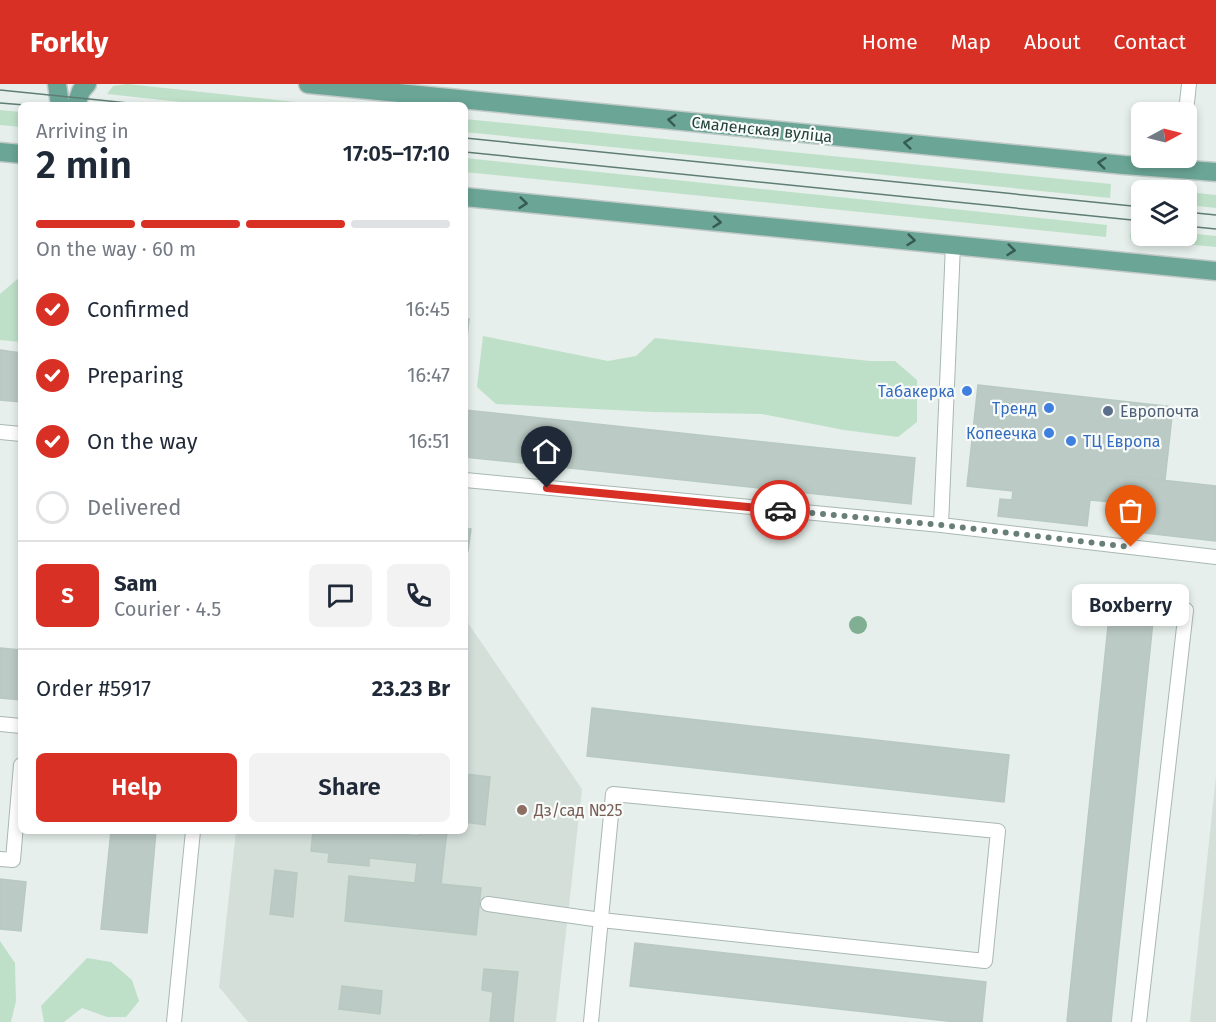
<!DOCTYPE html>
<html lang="en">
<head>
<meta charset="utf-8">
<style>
	:root { --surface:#fff; --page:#f2f2f3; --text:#1f2937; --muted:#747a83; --line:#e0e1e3; --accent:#d93025 }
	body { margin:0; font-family:"Fira Sans",sans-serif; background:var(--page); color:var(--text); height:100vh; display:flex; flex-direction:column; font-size:22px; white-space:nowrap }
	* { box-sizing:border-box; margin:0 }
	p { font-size:20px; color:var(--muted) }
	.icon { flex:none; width:33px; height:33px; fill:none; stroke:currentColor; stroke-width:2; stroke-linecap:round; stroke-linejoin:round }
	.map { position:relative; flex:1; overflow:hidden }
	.details { position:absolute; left:18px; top:18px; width:450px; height:732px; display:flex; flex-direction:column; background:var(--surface); border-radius:9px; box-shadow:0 3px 9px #0003 }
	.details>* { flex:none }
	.needle { width:39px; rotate:83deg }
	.controls { position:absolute; left:1131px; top:18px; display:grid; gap:12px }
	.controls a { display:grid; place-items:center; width:66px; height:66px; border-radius:9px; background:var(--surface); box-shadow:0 3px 9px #0003; font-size:30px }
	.pin { position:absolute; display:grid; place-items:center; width:51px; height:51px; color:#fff; margin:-62px -26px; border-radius:50% 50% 50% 0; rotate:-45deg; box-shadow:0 0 6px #0007 }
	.pin .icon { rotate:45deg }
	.courier { position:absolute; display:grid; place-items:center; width:60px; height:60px; margin:-30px; border:4px solid #d93025; border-radius:50%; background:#fff; color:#222; box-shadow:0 2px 8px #0007 }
	.bubble { position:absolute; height:42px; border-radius:9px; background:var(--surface); box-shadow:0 3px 9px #0003; font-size:20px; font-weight:600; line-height:42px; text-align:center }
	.summary em { font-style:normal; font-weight:600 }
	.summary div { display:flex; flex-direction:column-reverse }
	.summary { display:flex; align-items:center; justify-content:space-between; height:102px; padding:0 18px }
	h1 { font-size:39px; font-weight:600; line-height:45px }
	.bar { display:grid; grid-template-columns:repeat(4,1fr); gap:9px 6px; align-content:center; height:72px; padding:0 18px }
	.bar i { height:8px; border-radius:4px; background:var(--line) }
	.bar .on { background:var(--accent) }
	.bar p { grid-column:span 4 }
	.line { display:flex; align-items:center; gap:15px; padding:0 18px; border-top:2px solid var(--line) }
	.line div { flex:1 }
	.round { display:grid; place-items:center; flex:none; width:63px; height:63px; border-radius:9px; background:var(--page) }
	ol { padding:0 18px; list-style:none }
	li { display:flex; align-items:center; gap:18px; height:66px }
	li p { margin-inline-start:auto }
	li .icon { padding:6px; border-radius:50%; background:var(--accent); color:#fff; stroke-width:4 }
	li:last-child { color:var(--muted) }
	li i { width:33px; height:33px; border:3px solid var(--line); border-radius:50% }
	.primary-button { display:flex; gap:12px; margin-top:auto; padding:12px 18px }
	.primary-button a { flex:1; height:69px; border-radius:9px; background:var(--accent); color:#fff; font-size:24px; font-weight:600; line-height:69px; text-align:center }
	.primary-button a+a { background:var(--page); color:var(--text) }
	header { display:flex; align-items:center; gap:36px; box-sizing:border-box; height:84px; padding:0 30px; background:var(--accent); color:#fff }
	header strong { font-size:28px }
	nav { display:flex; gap:33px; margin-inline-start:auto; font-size:21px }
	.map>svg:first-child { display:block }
	.built { fill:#d4dfda }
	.green { fill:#bfe0c8 }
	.building { fill:#bbcac4; stroke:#b8c9c2; stroke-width:1.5 }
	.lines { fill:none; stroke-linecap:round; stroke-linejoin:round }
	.lane-casing { stroke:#a8b8b2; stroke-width:16 }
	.primary-casing { stroke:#c2cac8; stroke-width:21 }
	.lane { stroke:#fff; stroke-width:14 }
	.primary { stroke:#6aa596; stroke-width:18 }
	.tram { stroke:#5f7d75; stroke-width:1.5 }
	.tree { fill:#80af93 }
	.oneway { stroke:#365b51 }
	.done { stroke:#687f78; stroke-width:6; stroke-dasharray:0 10.8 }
	.route { stroke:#d93025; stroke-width:8 }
	.shop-dot { fill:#3f7fe0; stroke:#f7fbf9; stroke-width:2 }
	.service-dot { fill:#5c6f8a; stroke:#f7fbf9; stroke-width:2 }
	.education-dot { fill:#8d6e63; stroke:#f7fbf9; stroke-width:2 }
	.labels { text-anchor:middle; stroke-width:4.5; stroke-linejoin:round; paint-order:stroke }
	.street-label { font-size:16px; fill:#24423a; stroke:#f7fbf9 }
	.shop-label { font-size:16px; fill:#366cbe; stroke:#f7fbf9; text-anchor:end }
	.service-label { font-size:16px; fill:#4e5e75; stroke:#f7fbf9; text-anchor:start }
	.education-label { font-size:16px; fill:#785e54; stroke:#f7fbf9; text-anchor:start }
</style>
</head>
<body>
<header>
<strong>Forkly</strong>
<nav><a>Home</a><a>Map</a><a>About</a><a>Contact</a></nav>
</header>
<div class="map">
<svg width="1216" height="938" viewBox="0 0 1216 938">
	<rect width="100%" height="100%" fill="#e6efeb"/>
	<path class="built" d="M465,539h3l114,166 -26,233h-308l-29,-35 17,-156h229z
		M1216,692v246h-26l11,-104z"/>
	<path class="green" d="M127,0l197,21h-116l-101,-11 6,-8z
		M0,26l21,2v15l-21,-2z
		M465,35l646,65 -1,14 -645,-66z
		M465,74l642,67 -1,12 -641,-65z
		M1187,108l29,3v13l-29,-3z
		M1131,144l10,1 1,7h44l1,-3 29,3v11l-86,-8z
		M21,192v66l-21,-2v-46z
		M483,252l125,25 28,-5 19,-18 215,23h25l22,19v42l-19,15 -54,-7 -82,-16 -109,-2 -157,-8 -19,-17z
		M0,857l15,22 1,38 -5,21h-11z
		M87,874l24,4 21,18 7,21 -13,16h-19l-25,-9 -18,14h-20l-3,-16z"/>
	<path class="building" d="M465,235h4l-4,37z
		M0,266l21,3v49l-21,-2z
		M978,301l195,22 -8,73 -40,-4 -3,27 -32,-3 -3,26 -89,-10 2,-17 12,1 1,-9 -46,-5z
		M465,326l450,48 -4,46 -446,-47z
		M1125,392l91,10v55l-97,-11z
		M465,444l6,1 -3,22h-3z
		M1110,523l44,5 -43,410h-38l-6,-1z
		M0,564l21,2v50l-21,-2z
		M592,624l417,47 -5,47 -417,-46z
		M465,690l25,3 -5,48 -20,-3z
		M111,747h45l-9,102 -46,-4z
		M313,747h60l46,5v-5h28l-6,53 40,4 -5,47 -131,-14 4,-45 66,7 2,-20 -48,-5v8l-41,-4 1,-9 -18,-2z
		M275,786l22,3 -4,44 -23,-3z
		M0,795l26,3 -5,49 -21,-2z
		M635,859l351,39 -4,40h-26l-326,-36z
		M484,885l34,3 -5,50h-23l3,-30 -11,-2z
		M342,902l40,5 -2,23 -41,-5z"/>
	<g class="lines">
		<g class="lane-casing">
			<path id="lane" d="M1186,28l3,-28
				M0,348l21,2
				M465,396l476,45 12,-280
				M941,441l275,32
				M0,640l21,2
				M0,775l13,1 8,-95
				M488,820l113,16 384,41 13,-130 -385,-37 -22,228
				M174,938l19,-191
				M1139,938l47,-412"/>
		</g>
		<g class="primary-casing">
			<path id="primary" d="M57,0l3,21
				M308,0l816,81 92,7
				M76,21l5,-14 6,-7
				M0,68l21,2
				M465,113l751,74"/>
		</g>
		<use href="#lane" class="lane"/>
		<use href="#primary" class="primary"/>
		<path class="tram" d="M0,6l148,15
			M0,19l25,2
			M465,54l677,69
			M465,68l677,69
			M1186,128l30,3
			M1186,142l30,3"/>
	</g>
	<circle class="tree" cx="858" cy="541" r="9"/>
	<defs><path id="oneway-chevron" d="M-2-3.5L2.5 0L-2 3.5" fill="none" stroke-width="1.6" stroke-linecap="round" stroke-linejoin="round" transform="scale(1.5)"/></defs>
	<g class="oneway">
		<use href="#oneway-chevron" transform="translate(672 36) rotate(-174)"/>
		<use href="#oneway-chevron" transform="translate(908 59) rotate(-174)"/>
		<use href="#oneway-chevron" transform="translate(1102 79) rotate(-174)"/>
		<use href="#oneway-chevron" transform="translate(523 119) rotate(6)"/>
		<use href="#oneway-chevron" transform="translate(717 138) rotate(6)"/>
		<use href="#oneway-chevron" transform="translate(911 156) rotate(6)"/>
		<use href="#oneway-chevron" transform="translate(1011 166) rotate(6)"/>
	</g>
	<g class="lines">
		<path class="done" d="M780,426l161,15 190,22"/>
		<path class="route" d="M547,404l233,22"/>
	</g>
	<g class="shop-dot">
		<circle cx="967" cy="307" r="6"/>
		<circle cx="1049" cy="324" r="6"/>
		<circle cx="1049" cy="349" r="6"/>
		<circle cx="1071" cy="357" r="6"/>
	</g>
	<circle class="service-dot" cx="1108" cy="327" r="6"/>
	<circle class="education-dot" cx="522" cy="726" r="6"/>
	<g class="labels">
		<g class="street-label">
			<text transform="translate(762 45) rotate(6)" y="6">Смаленская вуліца</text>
		</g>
		<g class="shop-label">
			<text x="955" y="313">Табакерка</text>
			<text x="1037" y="330">Тренд</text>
			<text x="1037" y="355">Копеечка</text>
			<text x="1083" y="363" text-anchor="start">ТЦ Европа</text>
		</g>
		<g class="service-label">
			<text x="1120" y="333">Европочта</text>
		</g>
		<g class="education-label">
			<text x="534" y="732">Дз/сад №25</text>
		</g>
	</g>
</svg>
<div class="controls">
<a><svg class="needle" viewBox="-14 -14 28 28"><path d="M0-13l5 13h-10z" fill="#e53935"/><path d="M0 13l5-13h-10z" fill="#747a83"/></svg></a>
<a><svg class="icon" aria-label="layers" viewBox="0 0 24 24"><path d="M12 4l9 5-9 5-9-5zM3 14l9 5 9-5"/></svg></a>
</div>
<div class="pin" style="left:1131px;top:463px;background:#ea580c"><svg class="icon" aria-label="bag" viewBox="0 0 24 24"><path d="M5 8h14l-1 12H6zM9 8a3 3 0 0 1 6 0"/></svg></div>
<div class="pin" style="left:547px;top:404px;background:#1f2937"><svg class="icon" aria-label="home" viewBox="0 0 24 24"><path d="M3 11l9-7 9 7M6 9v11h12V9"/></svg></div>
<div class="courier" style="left:780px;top:426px"><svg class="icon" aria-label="car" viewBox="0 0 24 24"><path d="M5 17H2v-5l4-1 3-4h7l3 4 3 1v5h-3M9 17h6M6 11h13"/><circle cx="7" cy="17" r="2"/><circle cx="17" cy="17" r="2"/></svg></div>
<div class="bubble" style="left:1072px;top:500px;width:117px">Boxberry</div>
<section class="details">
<div class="summary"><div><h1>2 min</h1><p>Arriving in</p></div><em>17:05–17:10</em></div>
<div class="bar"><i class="on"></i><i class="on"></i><i class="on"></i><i></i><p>On the way · 60 m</p></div>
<ol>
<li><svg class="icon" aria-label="check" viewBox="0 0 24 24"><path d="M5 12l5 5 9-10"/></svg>Confirmed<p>16:45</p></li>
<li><svg class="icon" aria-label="check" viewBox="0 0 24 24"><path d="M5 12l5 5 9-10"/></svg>Preparing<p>16:47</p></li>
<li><svg class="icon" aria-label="check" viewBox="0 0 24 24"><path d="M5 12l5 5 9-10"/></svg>On the way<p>16:51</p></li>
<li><i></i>Delivered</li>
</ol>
<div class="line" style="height:108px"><b class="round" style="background:var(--accent);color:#fff">S</b><div><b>Sam</b><p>Courier · 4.5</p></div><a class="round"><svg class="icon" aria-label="chat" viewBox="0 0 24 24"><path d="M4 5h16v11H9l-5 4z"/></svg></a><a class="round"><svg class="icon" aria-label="phone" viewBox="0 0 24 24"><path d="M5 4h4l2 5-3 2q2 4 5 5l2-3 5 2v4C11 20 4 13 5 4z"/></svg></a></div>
<div class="line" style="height:78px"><div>Order #5917</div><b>23.23 Br</b></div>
<div class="primary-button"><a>Help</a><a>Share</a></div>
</section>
</div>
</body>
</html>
